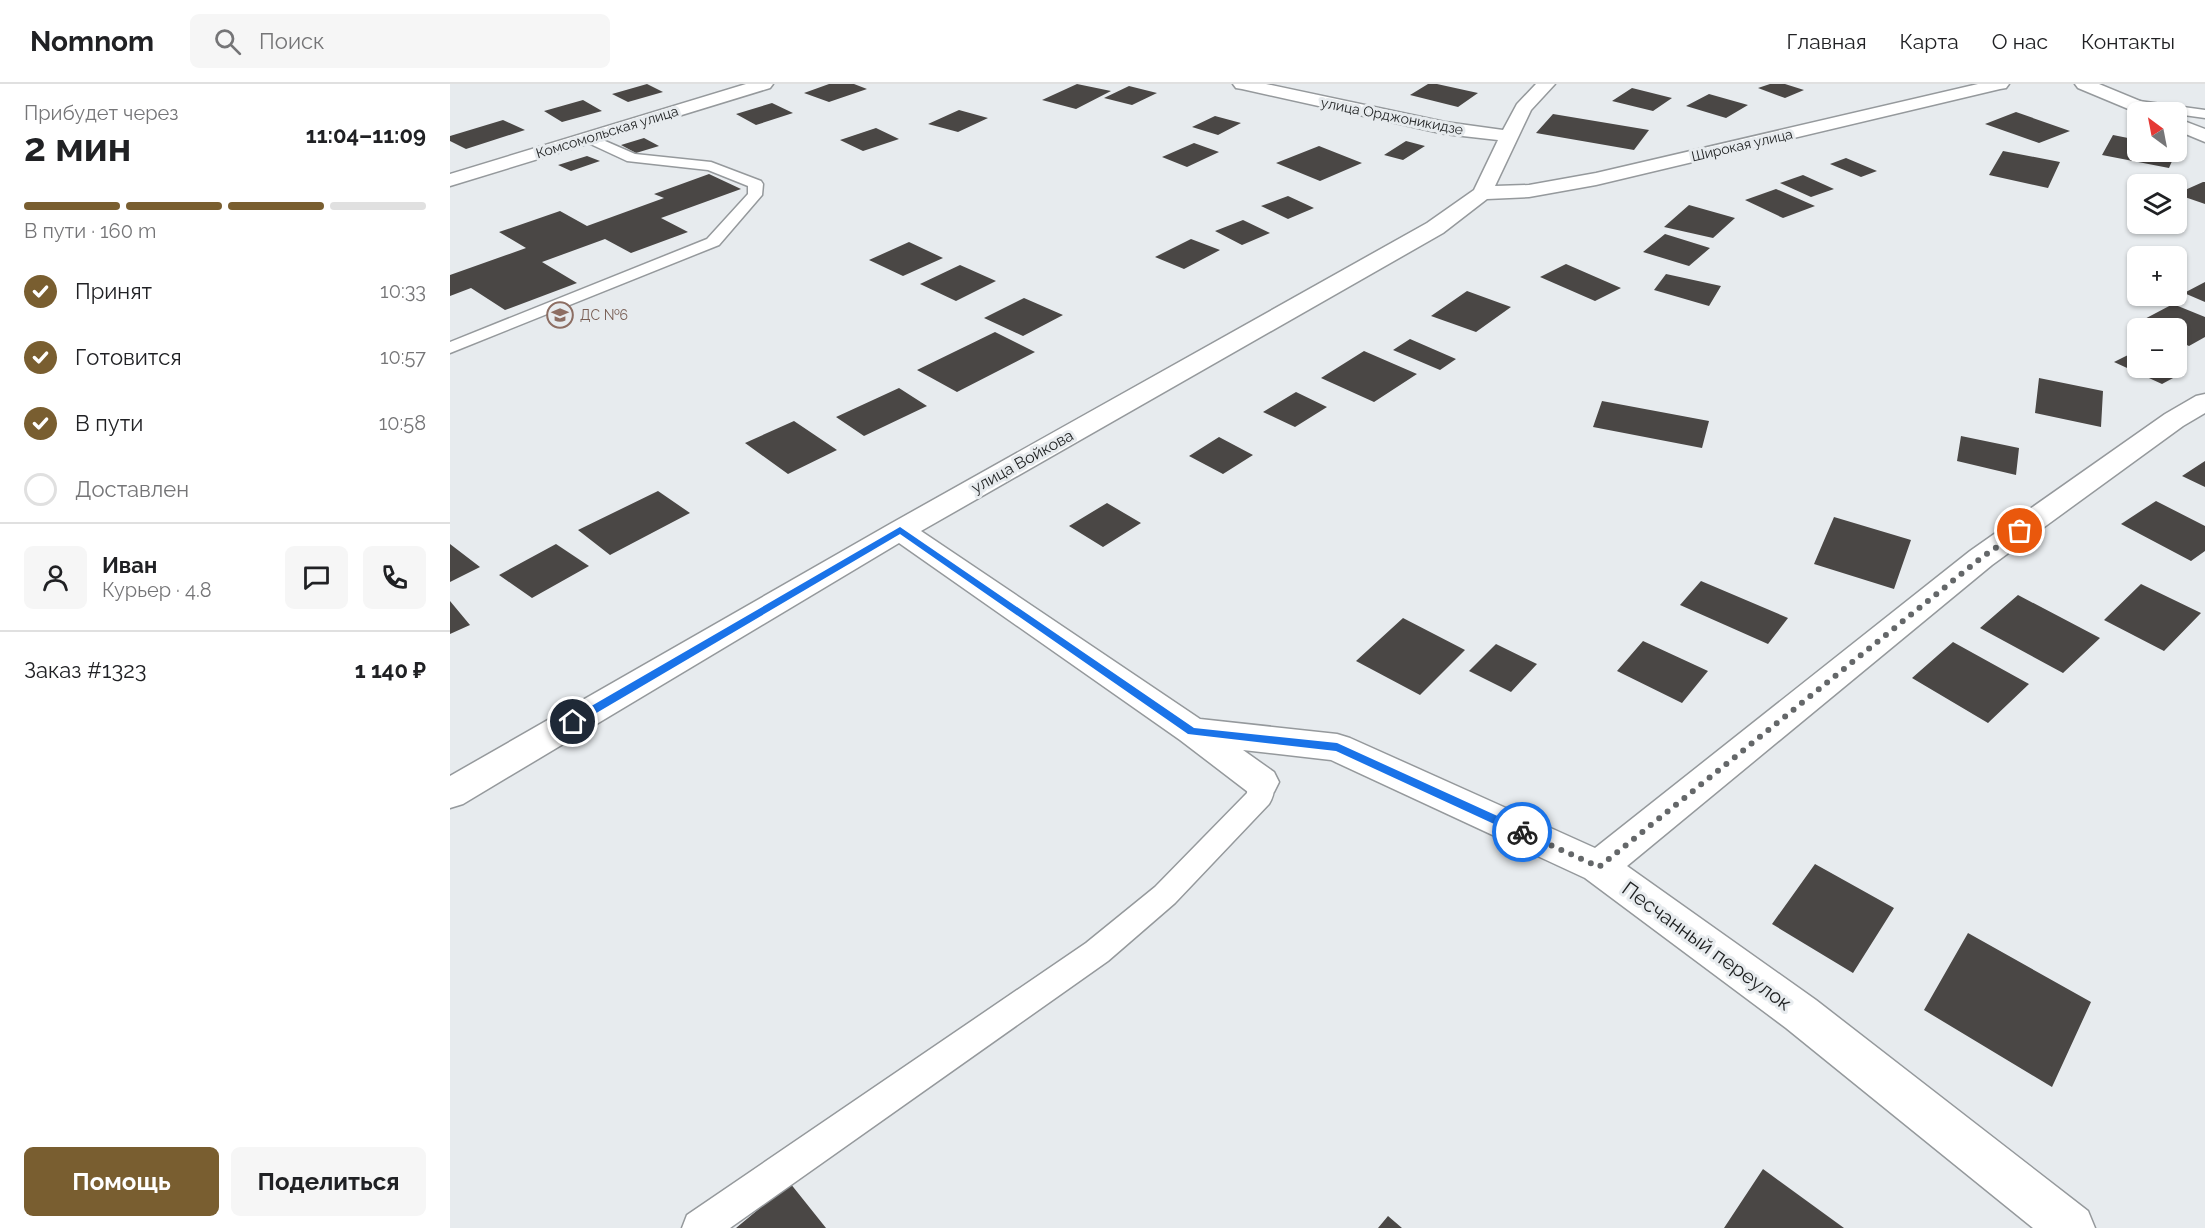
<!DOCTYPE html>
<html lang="ru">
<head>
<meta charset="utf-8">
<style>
	:root { --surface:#fff; --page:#f6f6f6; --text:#202124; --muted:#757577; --line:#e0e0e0; --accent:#795e30 }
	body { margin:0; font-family:Raleway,sans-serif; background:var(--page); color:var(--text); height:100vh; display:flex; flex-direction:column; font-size:22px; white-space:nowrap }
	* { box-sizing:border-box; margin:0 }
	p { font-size:20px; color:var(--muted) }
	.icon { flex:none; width:33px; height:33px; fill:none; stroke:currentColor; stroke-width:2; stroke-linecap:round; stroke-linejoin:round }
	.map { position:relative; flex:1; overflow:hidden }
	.side { display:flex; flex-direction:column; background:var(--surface); width:450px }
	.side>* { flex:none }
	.needle { width:39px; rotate:328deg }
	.buttons { position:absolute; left:1677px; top:18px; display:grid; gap:12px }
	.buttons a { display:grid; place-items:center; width:60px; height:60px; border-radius:9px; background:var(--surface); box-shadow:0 2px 4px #0004; font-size:30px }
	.pin { position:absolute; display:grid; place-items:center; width:51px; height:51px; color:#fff; margin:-26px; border:3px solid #fff; border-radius:50%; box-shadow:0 2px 6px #0007 }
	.courier { position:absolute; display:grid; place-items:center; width:60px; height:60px; margin:-30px; border:4px solid #1a73e8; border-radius:50%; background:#fff; color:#222; box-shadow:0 2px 8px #0007 }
	.head em { font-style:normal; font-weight:700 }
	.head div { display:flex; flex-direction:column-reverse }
	.head { display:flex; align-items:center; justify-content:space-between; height:102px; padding:0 24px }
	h1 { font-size:39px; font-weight:700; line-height:45px }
	.bar { display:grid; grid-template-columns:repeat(4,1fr); gap:9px 6px; align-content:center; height:72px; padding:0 24px }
	.bar i { height:8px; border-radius:4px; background:var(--line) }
	.bar .on { background:var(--accent) }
	.bar p { grid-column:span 4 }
	.line { display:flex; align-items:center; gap:15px; padding:0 24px; border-top:2px solid var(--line) }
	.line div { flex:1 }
	.round { display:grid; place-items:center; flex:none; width:63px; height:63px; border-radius:9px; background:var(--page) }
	ol { padding:0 24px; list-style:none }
	li { display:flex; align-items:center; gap:18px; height:66px }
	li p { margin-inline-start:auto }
	li .icon { padding:6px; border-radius:50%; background:var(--accent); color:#fff; stroke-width:4 }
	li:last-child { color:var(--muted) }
	li i { width:33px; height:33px; border:3px solid var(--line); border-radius:50% }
	.cta { display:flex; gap:12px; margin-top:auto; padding:12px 24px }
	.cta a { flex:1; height:69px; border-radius:9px; background:var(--accent); color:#fff; font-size:24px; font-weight:700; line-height:69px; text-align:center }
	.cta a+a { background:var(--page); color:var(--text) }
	header { display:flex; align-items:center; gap:36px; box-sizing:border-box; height:84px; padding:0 30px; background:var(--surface); border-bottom:2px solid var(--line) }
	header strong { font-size:28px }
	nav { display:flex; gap:33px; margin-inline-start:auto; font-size:21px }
	.search { width:420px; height:54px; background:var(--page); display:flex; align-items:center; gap:15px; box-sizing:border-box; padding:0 21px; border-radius:9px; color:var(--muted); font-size:22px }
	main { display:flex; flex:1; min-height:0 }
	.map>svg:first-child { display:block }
	.building { fill:#4a4745 }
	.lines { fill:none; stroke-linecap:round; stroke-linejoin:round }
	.lane-casing { stroke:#95999c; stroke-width:3 }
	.street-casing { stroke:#95999c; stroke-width:3 }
	.lane { fill:#fff; fill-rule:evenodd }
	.street { fill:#fff; fill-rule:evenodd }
	.route { fill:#1a73e8 }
	.done { stroke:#646769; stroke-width:6; stroke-dasharray:0 10.8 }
	.labels { text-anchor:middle; stroke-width:6; stroke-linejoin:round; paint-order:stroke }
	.far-street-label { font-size:14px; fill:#1e2021; stroke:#e7ebee }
	.far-education-label { font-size:14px; fill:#785e54; stroke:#e7ebee; text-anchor:start }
	.street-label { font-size:16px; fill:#1e2021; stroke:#e7ebee }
	.near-street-label { font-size:20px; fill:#1e2021; stroke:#e7ebee }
</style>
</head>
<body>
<header>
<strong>Nomnom</strong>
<div class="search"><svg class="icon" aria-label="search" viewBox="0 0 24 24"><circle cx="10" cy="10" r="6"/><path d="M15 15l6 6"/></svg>Поиск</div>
<nav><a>Главная</a><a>Карта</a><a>О нас</a><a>Контакты</a></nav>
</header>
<main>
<section class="side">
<div class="head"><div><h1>2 мин</h1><p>Прибудет через</p></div><em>11:04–11:09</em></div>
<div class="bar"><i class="on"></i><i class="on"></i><i class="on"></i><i></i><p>В пути · 160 m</p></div>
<ol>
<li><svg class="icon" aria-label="check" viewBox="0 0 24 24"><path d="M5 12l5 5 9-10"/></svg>Принят<p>10:33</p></li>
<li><svg class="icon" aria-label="check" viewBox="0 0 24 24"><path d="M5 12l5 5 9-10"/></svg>Готовится<p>10:57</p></li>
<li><svg class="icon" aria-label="check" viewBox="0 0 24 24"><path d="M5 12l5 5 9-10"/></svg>В пути<p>10:58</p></li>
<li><i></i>Доставлен</li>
</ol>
<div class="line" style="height:108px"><a class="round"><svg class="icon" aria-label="person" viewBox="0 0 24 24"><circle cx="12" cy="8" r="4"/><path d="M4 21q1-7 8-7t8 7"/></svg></a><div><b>Иван</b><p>Курьер · 4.8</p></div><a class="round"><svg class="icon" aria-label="chat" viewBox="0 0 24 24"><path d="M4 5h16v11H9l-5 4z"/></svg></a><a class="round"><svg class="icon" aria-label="phone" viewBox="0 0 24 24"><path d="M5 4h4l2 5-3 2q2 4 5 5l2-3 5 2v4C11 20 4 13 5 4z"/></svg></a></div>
<div class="line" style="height:78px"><div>Заказ #1323</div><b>1 140 ₽</b></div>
<div class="cta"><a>Помощь</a><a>Поделиться</a></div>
</section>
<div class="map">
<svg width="1755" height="1144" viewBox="0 0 1755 1144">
	<rect width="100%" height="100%" fill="#e7ebee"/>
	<path class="building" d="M197,0l16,8 -35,10 -16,-8z
		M379,0h25l13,5 -38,13 -25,-9z
		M627,0l34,7 -35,18 -34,-9z
		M978,0h9l41,9 -20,14 -48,-12z
		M1320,0h15l19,6 -19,8 -27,-10z
		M679,2l28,7 -25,12 -28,-7z
		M1182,4l40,10 -19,13 -41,-10z
		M1259,10l39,11 -22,13 -40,-12z
		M133,16l19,11 -40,11 -18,-11z
		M322,19l21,10 -37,12 -20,-11z
		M509,26l29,8 -30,14 -30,-8z
		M1566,28l54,19 -31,12 -54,-19z
		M1103,30l96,16 -15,20 -98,-17z
		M765,32l26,7 -23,12 -26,-8z
		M53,36l22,10 -59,19 -16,-8v-5z
		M426,44l23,11 -36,12 -23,-11z
		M1663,51l25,5v12h38l-7,16 -67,-13z
		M194,54l15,8 -23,7 -15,-8z
		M956,57l19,5 -22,14 -19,-5z
		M744,59l25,9 -32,15 -25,-10z
		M869,62l43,17 -42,18 -44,-18z
		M1553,67l57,11 -12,26 -59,-13z
		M137,72l13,5 -29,10 -13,-6z
		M1396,74l31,13 -16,6 -31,-13z
		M259,90l32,15 -80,29 27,14 -57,21 -26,-14 -63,23 35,21 -72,27 -34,-22 -21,8v-21l76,-27 -27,-16 61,-21 27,15 77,-28 -10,-4z
		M1353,91l31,14 -23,8 -31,-14z
		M1753,98h2v22l-29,-10z
		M1326,105l39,17 -32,12 -38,-18z
		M838,112l26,12 -26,11 -27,-13z
		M1239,121l46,13 -22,20 -49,-11z
		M793,136l27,13 -28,12 -27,-14z
		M1215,150l45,14 -21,18 -46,-14z
		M741,155l29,11 -36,19 -29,-12z
		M459,158l34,16 -40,18 -34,-16z
		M1116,180l55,24 -26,13 -55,-24z
		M510,181l36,16 -40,20 -36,-17z
		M1216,190l55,12 -12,20 -55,-16z
		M1755,198v20l-21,-9z
		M1017,207l44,16 -35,25 -45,-16z
		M574,214l39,17 -40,21 -39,-18z
		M1723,220l32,13v20l-16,9 -13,-6v-12h-27l-12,-5z
		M545,248l40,20 -78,40 -40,-22z
		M960,255l46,20 -16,11 -47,-20z
		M1688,266v18l38,-1 10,4 -24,13 -48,-22z
		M914,267l53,23 -43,28 -53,-24z
		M1589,294l64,13 -2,36 -66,-14z
		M449,304l28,18 -63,30 -28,-19z
		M846,308l31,15 -32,20 -32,-15z
		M1152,317l107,20 -7,27 -109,-21z
		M344,337l43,29 -49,24 -43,-31z
		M1511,352l58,12 -3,27 -59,-14z
		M769,353l34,18 -30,19 -34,-18z
		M1755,377v26l-23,-11z
		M208,407l32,22 -80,42 -32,-25z
		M1706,417l49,25v25l-14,10 -70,-37z
		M657,419l34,20 -38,24 -34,-21z
		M1384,433l77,23 -17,49 -80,-25z
		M0,460l30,23 -30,15z
		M106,460l33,22 -57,32 -33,-23z
		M1251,497l87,37 -20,26 -88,-39z
		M1691,500l60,29 -37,38 -60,-31z
		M1568,511l82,43 -37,35 -83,-45z
		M0,517l20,24 -20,9z
		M953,534l62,32 -45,45 -64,-34z
		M1193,557l65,30 -26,32 -65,-32z
		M1503,558l76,42 -41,39 -76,-45z
		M1046,560l41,20 -26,28 -42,-21z
		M1365,780l79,44 -41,65 -81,-49z
		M1518,849l123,69 -39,85 -128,-77z
		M1313,1085l81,59h-120z
		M340,1099l36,45h-90z
		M938,1132l14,12h-24z"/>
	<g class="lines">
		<g class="lane-casing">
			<path id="lane" d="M1682,16l73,10v8l-78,-11 -1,-3 1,-3z
				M139,50l46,20 76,8 50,19 2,3 -1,11 -43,50 -269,108v-11l257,-103 41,-45v-8l-40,-16 -81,-9 -43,-20 -2,-3z
				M811,688l9,3c6,10 5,19 -1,29l-94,99 -67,58 -378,267h-48l5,-13 399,-272 69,-56 92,-94 1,-11 4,-7z"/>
		</g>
		<g class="street-casing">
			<path id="street" d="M296,0h27l-3,4 -320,98v-12z
				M783,0h33l179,38 58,8 14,-26 19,-20h19l-24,26 -36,76 34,-1 67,-12 382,-89h31l-3,4 -6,1 -404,96 -67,12 -42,2 -44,34 -522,298 279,188 137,15 13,4 245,110 375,-297 195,-137 31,-18 9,-2v19l-22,13 -191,139 -365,301 189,134 272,211 7,17h-62l-247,-200 -201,-150 -254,-118 -88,-10 31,22 5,10 -5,10 -13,4 -13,-4 -68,-52 -281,-197 -436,261 -13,4v-32l440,-252 537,-301 47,-33 24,-50 -53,-6 -203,-45 -6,-1z
				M1625,0h24l58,24 3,4 -22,1 -60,-25z
				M1726,34l29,11v13l-29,-12z"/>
		</g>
		<use href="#lane" class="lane"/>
		<use href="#street" class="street"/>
	</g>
	<path class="route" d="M450,443l294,201 143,15 189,86 2,3 -6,4 -4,-1 -182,-84 -148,-17 -288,-200 -324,191h-7v-6z"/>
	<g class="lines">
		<path class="done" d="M1072,748l77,35 382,-309 39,-27"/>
	</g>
	<defs>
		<g id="school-ring" transform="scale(1.35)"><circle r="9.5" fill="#e7ebee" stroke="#8d6e63" stroke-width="1.5"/><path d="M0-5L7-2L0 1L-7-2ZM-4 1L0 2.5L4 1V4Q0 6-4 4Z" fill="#8d6e63"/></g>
	</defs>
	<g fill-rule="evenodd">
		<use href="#school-ring" x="110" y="231"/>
	</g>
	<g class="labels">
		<g class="far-street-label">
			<text transform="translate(942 32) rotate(11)" y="5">улица Орджоникидзе</text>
			<text transform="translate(157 48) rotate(-17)" y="5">Комсомольская улица</text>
			<text transform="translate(1292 61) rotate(-13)" y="5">Широкая улица</text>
		</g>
		<g class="far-education-label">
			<text x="130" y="236">ДС №6</text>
		</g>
		<g class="street-label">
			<text transform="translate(572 377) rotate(-29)" y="6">улица Войкова</text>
		</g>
		<g class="near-street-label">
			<text transform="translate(1257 862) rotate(36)" y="7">Песчанный переулок</text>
		</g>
	</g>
</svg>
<div class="buttons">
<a><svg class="needle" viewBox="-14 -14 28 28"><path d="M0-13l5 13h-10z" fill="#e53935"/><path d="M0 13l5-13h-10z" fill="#757577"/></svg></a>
<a><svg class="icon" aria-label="layers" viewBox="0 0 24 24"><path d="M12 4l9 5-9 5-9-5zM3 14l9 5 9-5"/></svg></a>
<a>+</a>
<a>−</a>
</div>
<div class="pin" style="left:1570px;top:447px;background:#ea580c"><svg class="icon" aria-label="bag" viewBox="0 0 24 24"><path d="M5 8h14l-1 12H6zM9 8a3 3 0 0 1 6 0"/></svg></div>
<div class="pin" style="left:123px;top:638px;background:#1f2937"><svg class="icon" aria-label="home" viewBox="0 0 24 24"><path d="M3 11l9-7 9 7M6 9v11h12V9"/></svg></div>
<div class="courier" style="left:1072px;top:748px"><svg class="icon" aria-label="bike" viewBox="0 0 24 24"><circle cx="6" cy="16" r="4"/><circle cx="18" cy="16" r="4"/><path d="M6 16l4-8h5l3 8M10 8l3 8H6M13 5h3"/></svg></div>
</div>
</main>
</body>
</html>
